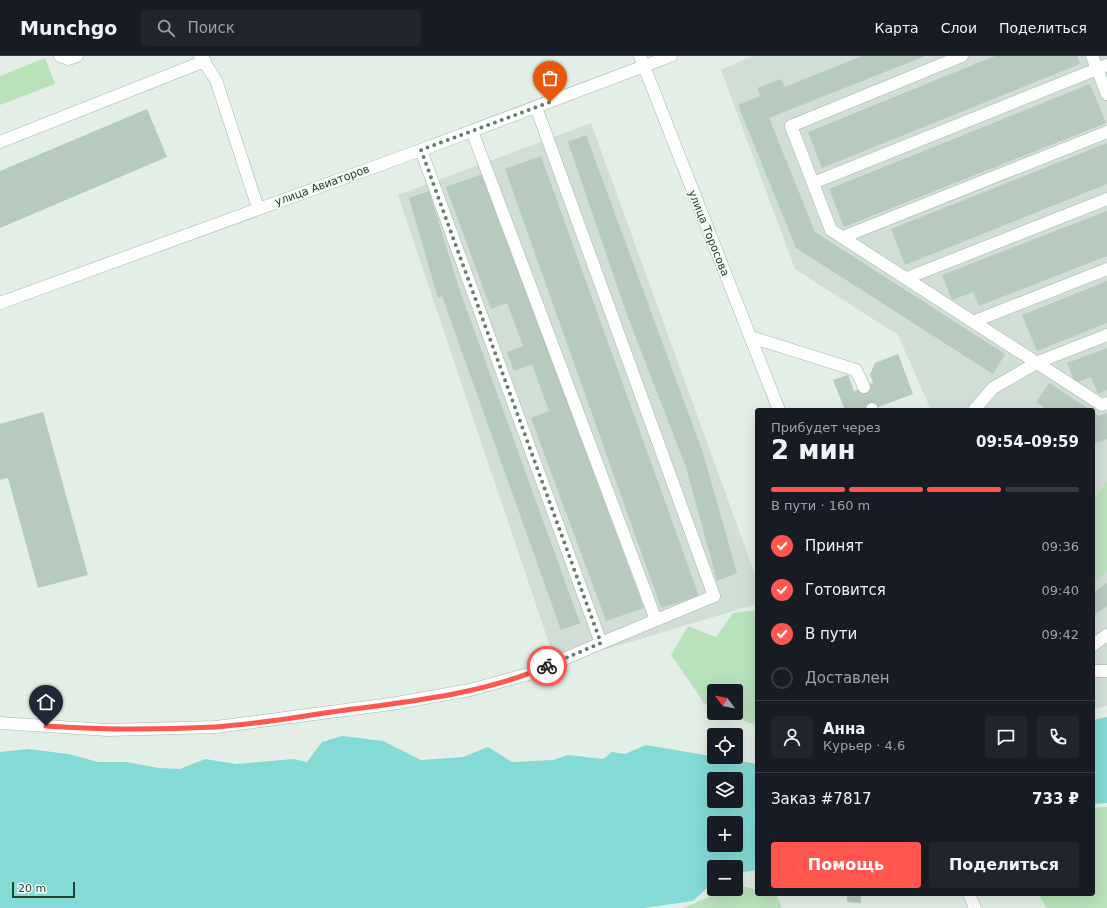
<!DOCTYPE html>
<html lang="ru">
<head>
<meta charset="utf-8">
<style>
	:root { --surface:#171b24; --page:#20242c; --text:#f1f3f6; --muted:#9ea1a6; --line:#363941; --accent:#ff5650 }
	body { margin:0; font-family:"DejaVu Sans",sans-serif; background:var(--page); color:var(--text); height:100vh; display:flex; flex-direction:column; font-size:15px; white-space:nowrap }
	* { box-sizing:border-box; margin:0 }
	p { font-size:13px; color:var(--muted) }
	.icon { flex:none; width:22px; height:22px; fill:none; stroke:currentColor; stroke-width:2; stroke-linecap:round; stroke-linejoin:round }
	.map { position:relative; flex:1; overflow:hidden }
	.drawer { position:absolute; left:755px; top:352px; width:340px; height:488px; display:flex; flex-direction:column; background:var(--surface); border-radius:4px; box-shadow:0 4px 16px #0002 }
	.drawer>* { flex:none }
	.needle { width:26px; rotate:302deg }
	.controls { position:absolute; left:707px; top:628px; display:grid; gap:8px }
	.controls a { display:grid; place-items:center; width:36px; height:36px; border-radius:4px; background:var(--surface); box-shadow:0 4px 16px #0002; font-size:20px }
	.scale { position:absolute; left:12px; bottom:10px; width:63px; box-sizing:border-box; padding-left:4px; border:2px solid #204232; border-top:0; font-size:11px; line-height:14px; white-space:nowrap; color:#204232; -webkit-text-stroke:3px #f4faf5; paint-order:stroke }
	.pin { position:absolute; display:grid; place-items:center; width:34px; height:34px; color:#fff; margin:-41px -17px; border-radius:50% 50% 50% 0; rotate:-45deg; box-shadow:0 0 4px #0007 }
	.pin .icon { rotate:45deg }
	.courier { position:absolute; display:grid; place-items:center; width:40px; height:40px; margin:-20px; border:3px solid #ff5650; border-radius:50%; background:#fff; color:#222; box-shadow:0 1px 5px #0007 }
	.headline em { font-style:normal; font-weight:600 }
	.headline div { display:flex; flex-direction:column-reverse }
	.headline { display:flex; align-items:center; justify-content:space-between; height:68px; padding:0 16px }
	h1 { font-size:26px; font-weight:600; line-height:30px }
	.bar { display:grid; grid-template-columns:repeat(4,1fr); gap:6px 4px; align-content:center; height:48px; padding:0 16px }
	.bar i { height:5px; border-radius:3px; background:var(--line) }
	.bar .active { background:var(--accent) }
	.bar p { grid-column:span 4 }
	.line { display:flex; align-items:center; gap:10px; padding:0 16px; border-top:1px solid var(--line) }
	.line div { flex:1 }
	.round { display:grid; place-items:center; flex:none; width:42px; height:42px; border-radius:4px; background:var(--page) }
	ol { padding:0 16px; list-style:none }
	li { display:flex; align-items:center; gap:12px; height:44px }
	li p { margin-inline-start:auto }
	li .icon { padding:4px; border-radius:50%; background:var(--accent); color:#fff; stroke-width:4 }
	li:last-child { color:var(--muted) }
	li i { width:22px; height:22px; border:2px solid var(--line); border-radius:50% }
	.primary-button { display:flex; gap:8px; margin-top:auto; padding:8px 16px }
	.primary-button a { flex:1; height:46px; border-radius:4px; background:var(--accent); color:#fff; font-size:16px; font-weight:600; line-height:46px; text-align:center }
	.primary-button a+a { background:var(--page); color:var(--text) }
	header { display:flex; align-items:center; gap:24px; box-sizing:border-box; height:56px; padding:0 20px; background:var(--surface); border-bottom:1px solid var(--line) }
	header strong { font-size:19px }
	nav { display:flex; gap:22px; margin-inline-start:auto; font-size:14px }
	.search { width:280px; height:36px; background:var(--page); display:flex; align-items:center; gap:10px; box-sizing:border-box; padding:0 14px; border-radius:4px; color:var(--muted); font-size:15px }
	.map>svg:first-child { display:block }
	.built { fill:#d0ded5 }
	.green { fill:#b9e2bb }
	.water { fill:#84dad5; fill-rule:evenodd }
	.building { fill:#b7cabe }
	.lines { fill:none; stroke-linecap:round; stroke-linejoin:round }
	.minor-tunnel { stroke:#bbccc2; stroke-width:12; stroke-dasharray:12 6; stroke-linecap:butt }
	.minor-casing { stroke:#a4b7ac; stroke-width:13 }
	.minor { stroke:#fff; stroke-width:12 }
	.done { stroke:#647e71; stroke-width:4; stroke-dasharray:0 7.2 }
	.route { stroke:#ff5650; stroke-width:5 }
	.labels { text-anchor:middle; stroke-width:3; stroke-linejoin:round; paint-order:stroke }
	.street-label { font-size:11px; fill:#204232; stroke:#f4faf5 }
</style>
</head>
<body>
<header>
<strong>Munchgo</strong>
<div class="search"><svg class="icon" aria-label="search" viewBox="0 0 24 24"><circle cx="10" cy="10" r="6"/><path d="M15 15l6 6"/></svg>Поиск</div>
<nav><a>Карта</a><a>Слои</a><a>Поделиться</a></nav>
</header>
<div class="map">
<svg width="1107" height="852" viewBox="0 0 1107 852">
	<rect width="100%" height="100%" fill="#e2eee6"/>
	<path class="built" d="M752,0h355v650l-14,3v-299h-162l-33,-75 -103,-66 -74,-199z
		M591,67l166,457v24l-201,60 -158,-469z"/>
	<path class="green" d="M45,2l10,26 -55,21v-29z
		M1107,425v90l-14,11v-81z
		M757,554v116l-31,-13h10v-22h-22v17l-9,-4 -34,-49 17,-29 28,11 17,-24z
		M1107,751v101h-60l-9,-14h55v-86z
		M739,829l18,5v4l20,2 5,12h-100l48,-19h6v-3z"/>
	<path class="water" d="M1107,661v86l-14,1v-84z
		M342,680l41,5 38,19 42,-3 25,-10 24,15 41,-2 15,-5 35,4 9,-7 13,2 21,-9 111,19v106l-21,3v-6h-22v18l-8,4 -13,12 -49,7h-644v-156l28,-3 40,5 30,8h28l33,6 21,1 25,-10 31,5 58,-5 13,3 15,-20zM714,723h22v22h-22zM714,767h22v22h-22z"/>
	<path class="building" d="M862,0h63l-156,62 46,114 190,122 -12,20 -197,-126 -58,-143 22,-9 -3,-8 24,-9 4,8z
		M995,0h82l3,8 -258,104 -14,-36z
		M1090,28l16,39 -262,104 -15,-38z
		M147,53l20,48 -167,71v-57z
		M586,79l117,318 34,120 -20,8 -31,-114 -59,-152 -59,-173z
		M1107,87v41l-202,81 -14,-36z
		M541,100l158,440 -38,12 -156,-439z
		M483,118l161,434 -38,13 -75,-203 18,-7 -17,-47 -18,7 -7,-19 16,-6 -16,-43 -16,6 -45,-122z
		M429,135l30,97 121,335 -19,7 -119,-334 -4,2 -29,-100z
		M1107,155v45l-128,50 -6,-14 -21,8 -10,-25z
		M1107,225v42l-70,28 -15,-36z
		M1107,292v42l-9,4 -7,-17 -16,6 -8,-20z
		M898,298l15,40 -43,16h-25l-12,-30 15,-5 6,16 19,-8 -3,-9 5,-11z
		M1049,327l41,27h-43l-11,-8z
		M43,356l45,163 -50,13 -30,-110 -8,2v-56z
		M1093,356l6,4 8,-3v26l-11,4 -3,-2z
		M1107,527v23l-14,10v-23z
		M847,838h14v9l-14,-1z"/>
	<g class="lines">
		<path class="minor-tunnel" d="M864,331l8,22"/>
		<g class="minor-casing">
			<path id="minor" d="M60,0l9,3 8,-3
				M200,0l16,24 42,128
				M640,0l139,354
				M962,0l-171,70 40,104 271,175 5,-2
				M1092,0l15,38
				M472,75l184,489
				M0,86l205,-81
				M421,94l180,493 113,-47 -178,-489
				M813,127l294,-118
				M843,181l264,-105
				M907,222l200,-79
				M0,247l421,-153 250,-94
				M975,265l132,-52
				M751,281l105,33 8,17
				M872,353v1
				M974,354l19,-22 45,-26 69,-27
				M1093,589l14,-10
				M1093,615h14
				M0,667l107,7 109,-3 175,-23 79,-14 62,-17 69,-30
				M969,838l6,14"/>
		</g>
		<use href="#minor" class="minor"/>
	</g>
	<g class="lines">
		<path class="done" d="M547,610l54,-23 -180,-493 129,-48"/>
		<path class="route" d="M46,670c56,4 112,4 169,1 46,-3 92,-12 138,-18 63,-8 136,-17 194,-43"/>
	</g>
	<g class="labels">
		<g class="street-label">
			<text transform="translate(322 129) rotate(-20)" y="4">улица Авиаторов</text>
			<text transform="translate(709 177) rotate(68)" y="4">улица Торосова</text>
		</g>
	</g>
</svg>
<div class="controls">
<a><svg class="needle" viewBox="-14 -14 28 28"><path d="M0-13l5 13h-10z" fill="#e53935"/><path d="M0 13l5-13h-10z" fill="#9ea1a6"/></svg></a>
<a><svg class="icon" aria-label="locate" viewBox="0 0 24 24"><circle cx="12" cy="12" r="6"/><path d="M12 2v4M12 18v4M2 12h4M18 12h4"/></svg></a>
<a><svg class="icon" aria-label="layers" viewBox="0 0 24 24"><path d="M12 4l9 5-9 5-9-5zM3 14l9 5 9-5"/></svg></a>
<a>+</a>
<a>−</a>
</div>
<div class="scale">20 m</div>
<div class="pin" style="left:550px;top:46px;background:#ea580c"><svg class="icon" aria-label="bag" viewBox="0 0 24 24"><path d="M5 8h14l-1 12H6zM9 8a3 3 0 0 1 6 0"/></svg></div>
<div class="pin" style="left:46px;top:670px;background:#1f2937"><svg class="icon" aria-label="home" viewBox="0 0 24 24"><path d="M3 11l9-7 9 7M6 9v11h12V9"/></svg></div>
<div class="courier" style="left:547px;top:610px"><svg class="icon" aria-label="bike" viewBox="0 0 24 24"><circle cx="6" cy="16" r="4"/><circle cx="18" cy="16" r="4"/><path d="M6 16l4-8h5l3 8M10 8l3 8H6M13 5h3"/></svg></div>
<section class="drawer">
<div class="headline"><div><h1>2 мин</h1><p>Прибудет через</p></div><em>09:54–09:59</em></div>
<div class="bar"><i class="active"></i><i class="active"></i><i class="active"></i><i></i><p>В пути · 160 m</p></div>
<ol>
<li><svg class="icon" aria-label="check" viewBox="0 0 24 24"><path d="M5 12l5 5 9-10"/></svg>Принят<p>09:36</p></li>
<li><svg class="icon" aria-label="check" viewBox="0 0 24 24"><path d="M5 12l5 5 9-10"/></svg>Готовится<p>09:40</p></li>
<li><svg class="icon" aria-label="check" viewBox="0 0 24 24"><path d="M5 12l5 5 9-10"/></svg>В пути<p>09:42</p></li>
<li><i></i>Доставлен</li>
</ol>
<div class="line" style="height:72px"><a class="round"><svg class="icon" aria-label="person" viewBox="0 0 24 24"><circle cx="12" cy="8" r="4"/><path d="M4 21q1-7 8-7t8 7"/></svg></a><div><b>Анна</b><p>Курьер · 4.6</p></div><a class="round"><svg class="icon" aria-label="chat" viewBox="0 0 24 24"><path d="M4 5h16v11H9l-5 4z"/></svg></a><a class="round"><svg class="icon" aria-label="phone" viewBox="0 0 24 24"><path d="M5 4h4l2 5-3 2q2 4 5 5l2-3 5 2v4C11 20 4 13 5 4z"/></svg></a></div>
<div class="line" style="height:52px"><div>Заказ #7817</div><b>733 ₽</b></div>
<div class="primary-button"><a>Помощь</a><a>Поделиться</a></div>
</section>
</div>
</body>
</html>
